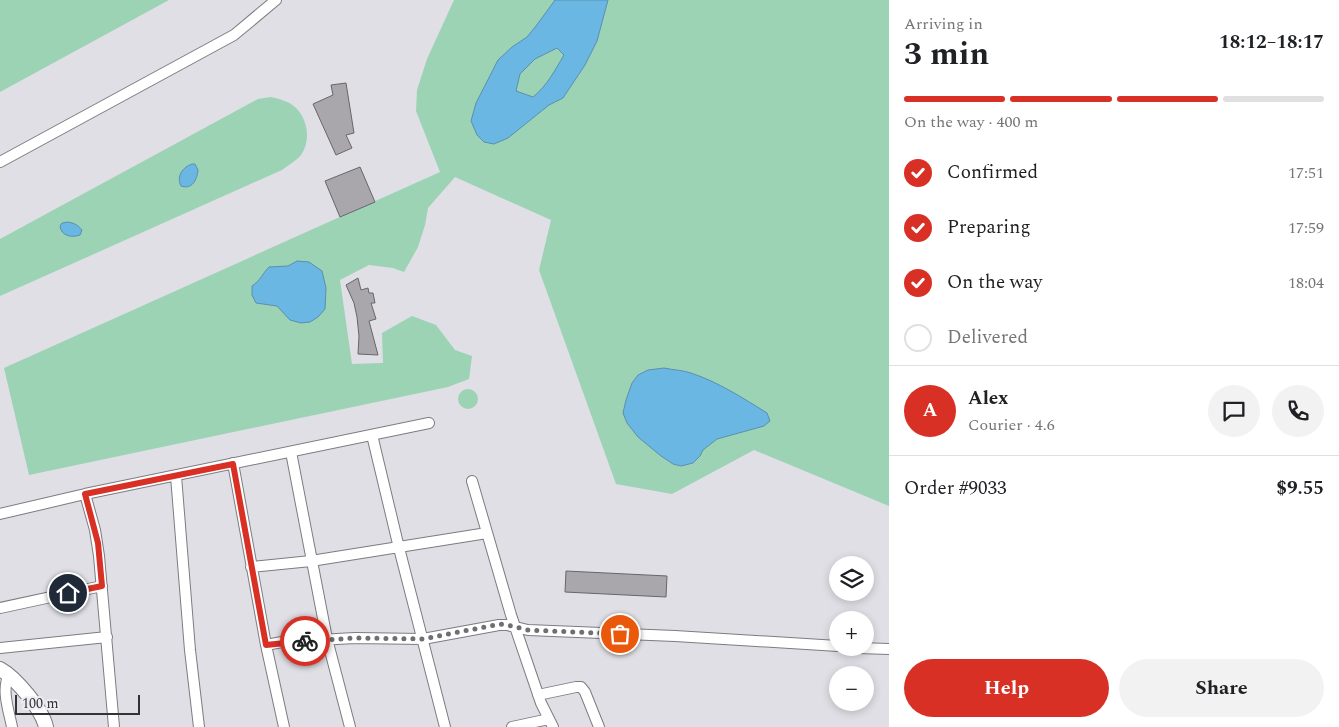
<!DOCTYPE html>
<html lang="en">
<head>
<meta charset="utf-8">
<style>
	:root { --surface:#fff; --page:#f2f2f2; --text:#202124; --muted:#757577; --line:#e0e0e0; --accent:#d93025 }
	body { margin:0; font-family:Spectral,serif; background:var(--page); color:var(--text); height:100vh; display:flex; flex-direction:column; font-size:19px; white-space:nowrap }
	* { box-sizing:border-box; margin:0 }
	p { font-size:16px; color:var(--muted) }
	.icon { flex:none; width:28px; height:28px; fill:none; stroke:currentColor; stroke-width:2; stroke-linecap:round; stroke-linejoin:round }
	.map { position:relative; flex:1; overflow:hidden }
	.side { display:flex; flex-direction:column; background:var(--surface); width:450px }
	.side>* { flex:none }
	.tools { position:absolute; left:829px; top:556px; display:grid; gap:10px }
	.tools a { display:grid; place-items:center; width:45px; height:45px; border-radius:50%; background:var(--surface); box-shadow:0 2px 8px #0003; font-size:25px }
	.scale { position:absolute; left:15px; bottom:12px; width:125px; box-sizing:border-box; padding-left:5px; border:2px solid #333335; border-top:0; font-size:14px; line-height:18px; white-space:nowrap; color:#333335; -webkit-text-stroke:4px #ecedf2; paint-order:stroke }
	.pin { position:absolute; display:grid; place-items:center; width:42px; height:42px; color:#fff; margin:-21px; border:2px solid #fff; border-radius:50%; box-shadow:0 1px 5px #0007 }
	.courier { position:absolute; display:grid; place-items:center; width:50px; height:50px; margin:-25px; border:4px solid #d93025; border-radius:50%; background:#fff; color:#222; box-shadow:0 1px 6px #0007 }
	.overview em { font-style:normal; font-weight:700 }
	.overview div { display:flex; flex-direction:column-reverse }
	.overview { display:flex; align-items:center; justify-content:space-between; height:85px; padding:0 15px }
	h1 { font-size:32px; font-weight:700; line-height:38px }
	.bar { display:grid; grid-template-columns:repeat(4,1fr); gap:8px 5px; align-content:center; height:60px; padding:0 15px }
	.bar i { height:6px; border-radius:4px; background:var(--line) }
	.bar .selected { background:var(--accent) }
	.bar p { grid-column:span 4 }
	.line { display:flex; align-items:center; gap:12px; padding:0 15px; border-top:1px solid var(--line) }
	.line div { flex:1 }
	.round { display:grid; place-items:center; flex:none; width:52px; height:52px; border-radius:26px; background:var(--page) }
	ol { padding:0 15px; list-style:none }
	li { display:flex; align-items:center; gap:15px; height:55px }
	li p { margin-inline-start:auto }
	li .icon { padding:5px; border-radius:50%; background:var(--accent); color:#fff; stroke-width:4 }
	li:last-child { color:var(--muted) }
	li i { width:28px; height:28px; border:2px solid var(--line); border-radius:50% }
	.button { display:flex; gap:10px; margin-top:auto; padding:10px 15px }
	.button a { flex:1; height:58px; border-radius:30px; background:var(--accent); color:#fff; font-size:20px; font-weight:700; line-height:58px; text-align:center }
	.button a+a { background:var(--page); color:var(--text) }
	main { display:flex; flex:1; min-height:0 }
	.map>svg:first-child { display:block }
	.green { fill:#9cd3b5 }
	.water { fill:#6ab7e3; stroke:#5a8faf; fill-rule:evenodd }
	.building { fill:#aaa7ac; stroke:#69666a }
	.lines { fill:none; stroke-linecap:round; stroke-linejoin:round }
	.street-casing { stroke:#7c7c81; stroke-width:12 }
	.secondary-casing { stroke:#7c7c81; stroke-width:16 }
	.street { stroke:#fff; stroke-width:10 }
	.secondary { stroke:#fff; stroke-width:14 }
	.done { stroke:#6f6f73; stroke-width:5; stroke-dasharray:0 9 }
	.route { stroke:#d93025; stroke-width:6 }
</style>
</head>
<body>
<main>
<div class="map">
<svg width="889" height="727" viewBox="0 0 889 727">
	<rect width="100%" height="100%" fill="#dfdfe5"/>
	<path class="green" d="M0,0h169l-169,92z
		M454,0h435v506l-135,-56 -82,44 -56,-10 -77,-214 12,-50 -96,-43 -27,31 -3,17 -7,22 -14,25 -11,-4 -24,-3 -29,15 12,84 31,-1 -1,-30 30,-17 24,9 19,25 17,6 -3,23 -21,8 -419,88 -25,-107 436,-196 -24,-61 1,-21 10,-31z
		M271,97c8,2 18,4 25,11 12,12 15,33 5,47 -5,6 -13,10 -19,15l-282,126v-57l258,-140z
		M458 399a10 10 0 1 1 20 0a10 10 0 1 1-20 0Z"/>
	<path class="water" d="M555,0h53l-11,41 -12,24 -22,33 -14,7 -41,33 -14,6 -10,-2 -7,-7 -6,-14 5,-18 22,-43 14,-13 15,-10 9,-11zM557,48l7,7c-9,15 -17,31 -31,42l-17,-6 4,-17 15,-15z
		M192,164h3l3,6c-1,10 -6,20 -17,16 -5,-10 2,-19 11,-22z
		M68,222c6,1 10,3 14,8l-2,5c-8,3 -19,1 -20,-9l2,-3z
		M297,261l12,1 13,9 4,17 -1,21 -7,8 -8,5 -9,1 -11,-3 -13,-14 -21,-3 -4,-8v-9c9,-6 10,-12 17,-19l19,-1z
		M664,368c9,2 18,2 27,5 27,9 52,25 76,40l3,8 -6,5 -47,13 -14,11 -3,6 -7,7 -12,3 -8,-2 -12,-8 -23,-19 -11,-14 -4,-10 3,-13 6,-17 6,-8 10,-5z"/>
	<path class="building" d="M346,83l8,50 -8,2 6,13 -16,7 -23,-51 20,-9 -2,-10z
		M360,167l15,35 -35,15 -15,-36z
		M358,278l3,12 7,-2 1,5h4l2,10h-4l5,16 -7,2 9,34 -20,-1 1,-18 -2,-19 -3,-14 -8,-18z
		M566,571l101,5 -1,21 -101,-5z"/>
	<g class="lines">
		<g class="street-casing">
			<path id="street" d="M0,162l234,-127 42,-35
				M372,435l27,113 46,179
				M291,452l36,187 23,88
				M233,463l33,182 18,82
				M176,476l14,174 9,77
				M472,481l39,134 30,88 12,24
				M85,494l10,36 4,26 15,171
				M0,514l85,-20 344,-71
				M251,567l60,-6 176,-28
				M0,608l102,-22
				M266,645l16,-3 73,-4 68,1 76,-14h8l21,5 147,6 163,10
				M0,648l107,-11
				M858,648l31,1
				M9,674c-8,16 0,37 3,53
				M538,695l38,-8h5l4,5 14,35
				M512,727l37,-8"/>
		</g>
		<g class="secondary-casing">
			<path id="secondary" d="M0,669c16,9 42,40 46,58"/>
		</g>
		<use href="#street" class="street"/>
		<use href="#secondary" class="secondary"/>
	</g>
	<g class="lines">
		<path class="done" d="M305,641l51,-3 67,1 77,-15 7,1 21,5 92,4"/>
		<path class="route" d="M68,593l34,-7 -4,-43 -13,-49 148,-30 33,181 39,-4"/>
	</g>
</svg>
<div class="tools">
<a><svg class="icon" aria-label="layers" viewBox="0 0 24 24"><path d="M12 4l9 5-9 5-9-5zM3 14l9 5 9-5"/></svg></a>
<a>+</a>
<a>−</a>
</div>
<div class="scale">100 m</div>
<div class="pin" style="left:620px;top:634px;background:#ea580c"><svg class="icon" aria-label="bag" viewBox="0 0 24 24"><path d="M5 8h14l-1 12H6zM9 8a3 3 0 0 1 6 0"/></svg></div>
<div class="pin" style="left:68px;top:593px;background:#1f2937"><svg class="icon" aria-label="home" viewBox="0 0 24 24"><path d="M3 11l9-7 9 7M6 9v11h12V9"/></svg></div>
<div class="courier" style="left:305px;top:641px"><svg class="icon" aria-label="bike" viewBox="0 0 24 24"><circle cx="6" cy="16" r="4"/><circle cx="18" cy="16" r="4"/><path d="M6 16l4-8h5l3 8M10 8l3 8H6M13 5h3"/></svg></div>
</div>
<section class="side">
<div class="overview"><div><h1>3 min</h1><p>Arriving in</p></div><em>18:12–18:17</em></div>
<div class="bar"><i class="selected"></i><i class="selected"></i><i class="selected"></i><i></i><p>On the way · 400 m</p></div>
<ol>
<li><svg class="icon" aria-label="check" viewBox="0 0 24 24"><path d="M5 12l5 5 9-10"/></svg>Confirmed<p>17:51</p></li>
<li><svg class="icon" aria-label="check" viewBox="0 0 24 24"><path d="M5 12l5 5 9-10"/></svg>Preparing<p>17:59</p></li>
<li><svg class="icon" aria-label="check" viewBox="0 0 24 24"><path d="M5 12l5 5 9-10"/></svg>On the way<p>18:04</p></li>
<li><i></i>Delivered</li>
</ol>
<div class="line" style="height:90px"><b class="round" style="background:var(--accent);color:#fff">A</b><div><b>Alex</b><p>Courier · 4.6</p></div><a class="round"><svg class="icon" aria-label="chat" viewBox="0 0 24 24"><path d="M4 5h16v11H9l-5 4z"/></svg></a><a class="round"><svg class="icon" aria-label="phone" viewBox="0 0 24 24"><path d="M5 4h4l2 5-3 2q2 4 5 5l2-3 5 2v4C11 20 4 13 5 4z"/></svg></a></div>
<div class="line" style="height:65px"><div>Order #9033</div><b>$9.55</b></div>
<div class="button"><a>Help</a><a>Share</a></div>
</section>
</main>
</body>
</html>
